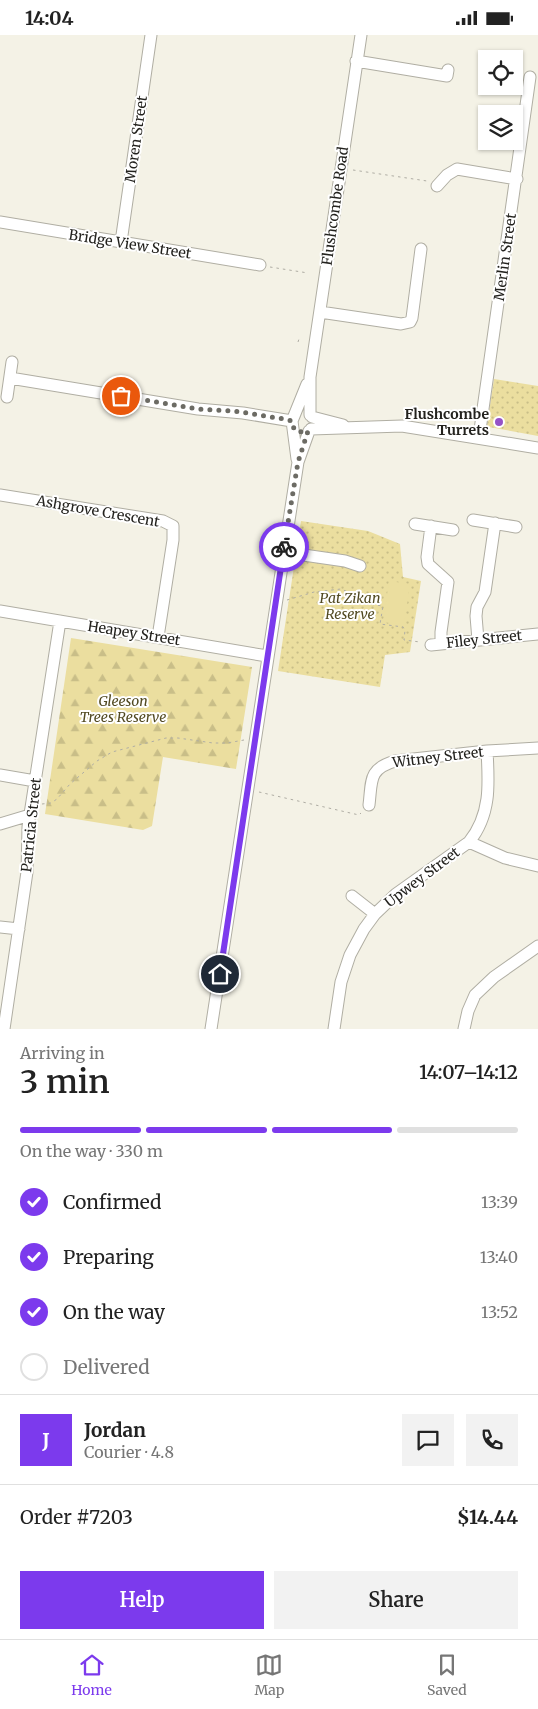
<!DOCTYPE html>
<html lang="en">
<head>
<meta charset="utf-8">
<style>
	:root { --surface:#fff; --page:#f2f2f2; --text:#222; --muted:#767676; --line:#e0e0e0; --accent:#7c3aed }
	body { margin:0; font-family:Merriweather,serif; background:var(--page); color:var(--text); height:100vh; display:flex; flex-direction:column; font-size:19px; white-space:nowrap }
	* { box-sizing:border-box; margin:0 }
	p { font-size:16px; color:var(--muted) }
	.icon { flex:none; width:28px; height:28px; fill:none; stroke:currentColor; stroke-width:2; stroke-linecap:round; stroke-linejoin:round }
	.map { position:relative; height:994px; overflow:hidden }
	.sheet { display:flex; flex-direction:column; background:var(--surface); flex:1 }
	.sheet>* { flex:none }
	.fabs { position:absolute; left:478px; top:15px; display:grid; gap:10px }
	.fabs a { display:grid; place-items:center; width:45px; height:45px; border-radius:0px; background:var(--surface); box-shadow:0 1px 4px #0004; font-size:25px }
	.pin { position:absolute; display:grid; place-items:center; width:42px; height:42px; color:#fff; margin:-21px; border:2px solid #fff; border-radius:50%; box-shadow:0 1px 5px #0007 }
	.courier { position:absolute; display:grid; place-items:center; width:50px; height:50px; margin:-25px; border:4px solid #7c3aed; border-radius:50%; background:#fff; color:#222; box-shadow:0 1px 6px #0007 }
	.overview em { font-style:normal; font-weight:600 }
	.overview div { display:flex; flex-direction:column-reverse }
	.overview { display:flex; align-items:center; justify-content:space-between; height:85px; padding:0 20px }
	h1 { font-size:32px; font-weight:600; line-height:38px }
	.bar { display:grid; grid-template-columns:repeat(4,1fr); gap:8px 5px; align-content:center; height:60px; padding:0 20px }
	.bar i { height:6px; border-radius:4px; background:var(--line) }
	.bar .on { background:var(--accent) }
	.bar p { grid-column:span 4 }
	.line { display:flex; align-items:center; gap:12px; padding:0 20px; border-top:1px solid var(--line) }
	.line div { flex:1 }
	.round { display:grid; place-items:center; flex:none; width:52px; height:52px; border-radius:0px; background:var(--page) }
	ol { padding:0 20px; list-style:none }
	li { display:flex; align-items:center; gap:15px; height:55px }
	li p { margin-inline-start:auto }
	li .icon { padding:5px; border-radius:50%; background:var(--accent); color:#fff; stroke-width:4 }
	li:last-child { color:var(--muted) }
	li i { width:28px; height:28px; border:2px solid var(--line); border-radius:50% }
	.action { display:flex; gap:10px; margin-top:auto; padding:10px 20px }
	.action a { flex:1; height:58px; border-radius:0px; background:var(--accent); color:#fff; font-size:20px; font-weight:600; line-height:58px; text-align:center }
	.action a+a { background:var(--page); color:var(--text) }
	.status { display:flex; justify-content:space-between; align-items:center; height:35px; padding:0 25px; background:var(--surface); direction:ltr }
	.status svg { height:14px; fill:currentColor }
	.tabs { display:flex; justify-content:space-around; align-items:center; height:70px; border-top:1px solid var(--line); background:var(--surface); font-size:14px; color:var(--muted) }
	.tabs a { display:grid; justify-items:center; gap:2px }
	.tabs .on { color:var(--accent) }
	.map>svg:first-child { display:block }
	.grass { fill:url(#grass-dots) }
	.forest { fill:url(#forest-firs) }
	.garden { fill:#ebde9f }
	.lines { fill:none; stroke-linecap:round; stroke-linejoin:round }
	.minor-casing { stroke:#b0aea3; stroke-width:13 }
	.path { stroke:#afada4; stroke-width:1; stroke-dasharray:2.5 4; stroke-linecap:butt }
	.minor { stroke:#fff; stroke-width:11 }
	.done { stroke:#6c6b64; stroke-width:5; stroke-dasharray:0 9 }
	.route { stroke:#7c3aed; stroke-width:6 }
	.poi-dot { fill:#9552c7; stroke:#fff; stroke-width:2 }
	.labels { text-anchor:middle; stroke-width:4; stroke-linejoin:round; paint-order:stroke }
	.street-label { font-size:14px; fill:#23221e; stroke:#fff }
	.poi-label { font-size:14px; font-weight:bold; fill:#23221e; stroke:#fff; text-anchor:end }
	.park-label { font-size:14px; font-style:italic; fill:#514921; stroke:#fff }
</style>
</head>
<body>
<div class="status"><b>14:04</b><svg viewBox="0 0 49 12"><path d="M0 12V9h3v3zM5 12V6h3v6zM10 12V3h3v9zM15 12V0h3v12zM26 1h20v11H26zM47 4h2v5h-2z"/></svg></div>
<div class="map">
<svg width="538" height="994" viewBox="0 0 538 994">
	<defs>
		<pattern id="grass-dots" width="8" height="8" patternUnits="userSpaceOnUse" patternTransform="scale(1.25)"><rect width="8" height="8" fill="#ebde9f"/><path d="M2 2h.1M6 6h.1" fill="none" stroke="#c9be88" stroke-width="1.8" stroke-linecap="round"/></pattern>
		<pattern id="forest-firs" width="22" height="20" patternUnits="userSpaceOnUse" patternTransform="scale(1.25)"><rect width="22" height="20" fill="#ebde9f"/><path d="M5 1l3.5 6h-7zM16 11l3.5 6h-7z" fill="#c9be88"/></pattern>
	</defs>
	<rect width="100%" height="100%" fill="#f4f2e6"/>
	<path class="grass" d="M494,344l44,7v50l-49,-9 -2,-2z
		M301,486l67,10 32,13 3,33 18,4 -11,71 -25,3 -5,32 -102,-16z"/>
	<path class="forest" d="M71,603l181,29 -16,102 -73,-12 -11,69 -9,4 -98,-16z"/>
	<path class="garden" d="M389,546l21,3 -6,41 -21,-3z"/>
	<g class="lines">
		<g class="minor-casing">
			<path id="minor" d="M356,26l91,15 1,-6
				M437,151l10,-11 10,-6 60,10
				M0,187l260,43
				M121,207l30,-207
				M320,277l81,12 9,-2 2,-4 9,-69
				M10,343l188,31 45,4 49,8
				M7,362l5,-35
				M310,380v-38l51,-342
				M312,382l31,8
				M311,394l91,-3 136,22
				M479,402l51,-360
				M297,424l-5,-38 15,-37
				M0,460l163,26 10,5v14l-15,97
				M473,485l43,7
				M415,489l38,6
				M431,491l-4,31 1,7 20,18 -7,50v12
				M283,517l62,9 15,5
				M0,576l267,45
				M478,605l-2,-24 1,-9 8,-15 10,-69
				M431,610l107,-11
				M0,740l35,6
				M369,770c3,-24 -1,-36 26,-44l92,-10 51,-3
				M0,789l30,-9
				M469,807l36,16 33,8
				M352,861l23,18
				M0,892l19,2
				M4,994l23,-157 1,-45 32,-206
				M211,994l87,-567 11,-31
				M334,994l7,-47 9,-27 14,-26 11,-15 21,-20 73,-52c22,-27 20,-58 18,-91
				M464,994l4,-18 7,-16 19,-18 44,-31"/>
		</g>
		<path class="path" d="M353,135l74,11
			M270,232l38,6
			M298,307l1,-3
			M287,565l27,-8 27,-3 12,5 8,9 22,3 -3,18 23,3 2,3 -1,10 16,2
			M259,757l100,23 2,-2
			M42,769l9,-1 6,-4 13,-15 27,-23 15,-9 54,-14h12l35,5h14l17,-3"/>
		<use href="#minor" class="minor"/>
	</g>
	<g class="lines">
		<path class="done" d="M121,361l77,13 36,2 50,8 8,2 2,8 5,3 9,-1 -10,31 -14,85"/>
		<path class="route" d="M220,939l64,-427"/>
	</g>
	<circle class="poi-dot" cx="499" cy="387" r="5"/>
	<g class="labels">
		<g class="street-label">
			<text transform="translate(136 104) rotate(-82)" y="5">Moren Street</text>
			<text transform="translate(335 171) rotate(-82)" y="5">Flushcombe Road</text>
			<text transform="translate(130 209) rotate(9)" y="5">Bridge View Street</text>
			<text transform="translate(505 222) rotate(-82)" y="5">Merlin Street</text>
			<text transform="translate(98 476) rotate(10)" y="5">Ashgrove Crescent</text>
			<text transform="translate(134 598) rotate(9)" y="5">Heapey Street</text>
			<text transform="translate(484 604) rotate(-6)" y="5">Filey Street</text>
			<text transform="translate(438 722) rotate(-7)" y="5">Witney Street</text>
			<text transform="translate(31 790) rotate(-84)" y="5">Patricia Street</text>
			<text transform="translate(422 842) rotate(-37)" y="5">Upwey Street</text>
		</g>
		<g class="poi-label">
			<text x="489" y="384">Flushcombe<tspan x="489" dy="16">Turrets</tspan></text>
		</g>
		<g class="park-label">
			<text x="350" y="568">Pat Zikan<tspan x="350" dy="16">Reserve</tspan></text>
			<text x="123" y="671">Gleeson<tspan x="123" dy="16">Trees Reserve</tspan></text>
		</g>
	</g>
</svg>
<div class="fabs">
<a><svg class="icon" aria-label="locate" viewBox="0 0 24 24"><circle cx="12" cy="12" r="6"/><path d="M12 2v4M12 18v4M2 12h4M18 12h4"/></svg></a>
<a><svg class="icon" aria-label="layers" viewBox="0 0 24 24"><path d="M12 4l9 5-9 5-9-5zM3 14l9 5 9-5"/></svg></a>
</div>
<div class="pin" style="left:121px;top:361px;background:#ea580c"><svg class="icon" aria-label="bag" viewBox="0 0 24 24"><path d="M5 8h14l-1 12H6zM9 8a3 3 0 0 1 6 0"/></svg></div>
<div class="pin" style="left:220px;top:939px;background:#1f2937"><svg class="icon" aria-label="home" viewBox="0 0 24 24"><path d="M3 11l9-7 9 7M6 9v11h12V9"/></svg></div>
<div class="courier" style="left:284px;top:512px"><svg class="icon" aria-label="bike" viewBox="0 0 24 24"><circle cx="6" cy="16" r="4"/><circle cx="18" cy="16" r="4"/><path d="M6 16l4-8h5l3 8M10 8l3 8H6M13 5h3"/></svg></div>
</div>
<section class="sheet">
<div class="overview"><div><h1>3 min</h1><p>Arriving in</p></div><em>14:07–14:12</em></div>
<div class="bar"><i class="on"></i><i class="on"></i><i class="on"></i><i></i><p>On the way · 330 m</p></div>
<ol>
<li><svg class="icon" aria-label="check" viewBox="0 0 24 24"><path d="M5 12l5 5 9-10"/></svg>Confirmed<p>13:39</p></li>
<li><svg class="icon" aria-label="check" viewBox="0 0 24 24"><path d="M5 12l5 5 9-10"/></svg>Preparing<p>13:40</p></li>
<li><svg class="icon" aria-label="check" viewBox="0 0 24 24"><path d="M5 12l5 5 9-10"/></svg>On the way<p>13:52</p></li>
<li><i></i>Delivered</li>
</ol>
<div class="line" style="height:90px"><b class="round" style="background:var(--accent);color:#fff">J</b><div><b>Jordan</b><p>Courier · 4.8</p></div><a class="round"><svg class="icon" aria-label="chat" viewBox="0 0 24 24"><path d="M4 5h16v11H9l-5 4z"/></svg></a><a class="round"><svg class="icon" aria-label="phone" viewBox="0 0 24 24"><path d="M5 4h4l2 5-3 2q2 4 5 5l2-3 5 2v4C11 20 4 13 5 4z"/></svg></a></div>
<div class="line" style="height:65px"><div>Order #7203</div><b>$14.44</b></div>
<div class="action"><a>Help</a><a>Share</a></div>
</section>
<nav class="tabs">
<a class="on"><svg class="icon" aria-label="home" viewBox="0 0 24 24"><path d="M3 11l9-7 9 7M6 9v11h12V9"/></svg>Home</a>
<a><svg class="icon" aria-label="map" viewBox="0 0 24 24"><path d="M3 6l6-2 6 2 6-2v14l-6 2-6-2-6 2zM9 4v14M15 6v14"/></svg>Map</a>
<a><svg class="icon" aria-label="saved" viewBox="0 0 24 24"><path d="M7 4h10v16l-5-4-5 4z"/></svg>Saved</a>
</nav>
</body>
</html>
